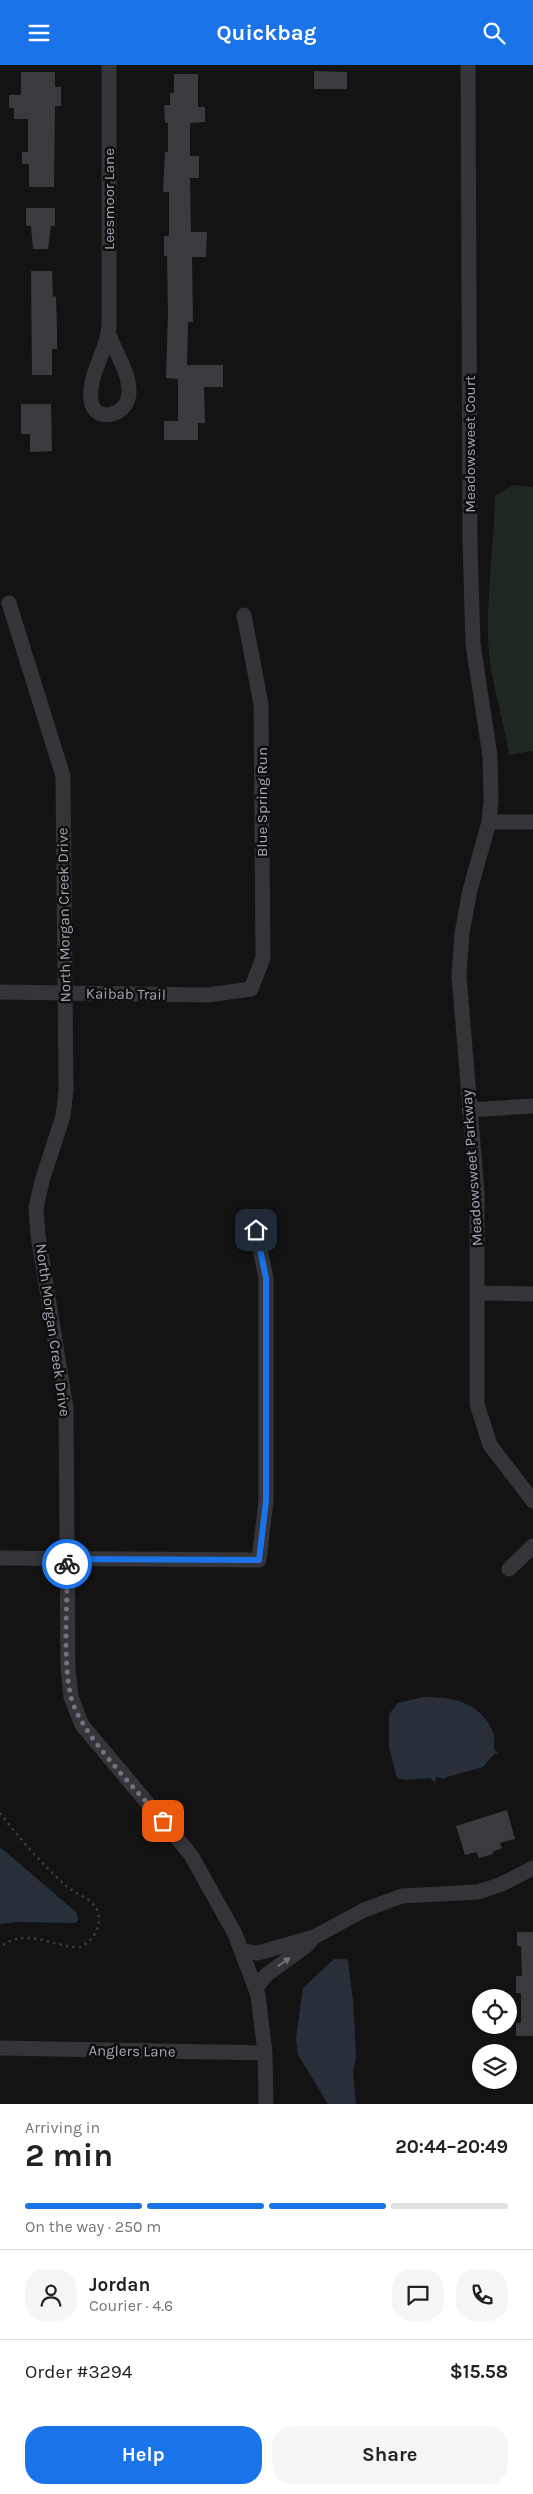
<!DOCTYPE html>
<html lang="en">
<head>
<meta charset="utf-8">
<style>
	:root { --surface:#fff; --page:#f6f6f6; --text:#222; --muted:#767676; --line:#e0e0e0; --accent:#1a73e8 }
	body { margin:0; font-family:Karla,sans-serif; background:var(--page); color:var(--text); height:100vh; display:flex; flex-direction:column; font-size:19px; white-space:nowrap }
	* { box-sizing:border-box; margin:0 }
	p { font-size:16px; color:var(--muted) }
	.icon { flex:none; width:28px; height:28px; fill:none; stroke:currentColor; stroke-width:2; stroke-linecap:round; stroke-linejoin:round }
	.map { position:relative; height:2039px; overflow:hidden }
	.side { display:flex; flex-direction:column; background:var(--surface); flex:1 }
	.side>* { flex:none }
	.fabs { position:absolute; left:472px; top:1924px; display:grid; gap:10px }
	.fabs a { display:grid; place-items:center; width:45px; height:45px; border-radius:50%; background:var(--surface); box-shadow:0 1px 4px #0004; font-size:25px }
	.pin { position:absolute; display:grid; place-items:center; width:42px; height:42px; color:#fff; margin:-21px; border-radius:10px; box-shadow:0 2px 8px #0006 }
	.courier { position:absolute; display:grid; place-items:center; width:50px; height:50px; margin:-25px; border:4px solid #1a73e8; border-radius:50%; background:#fff; color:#222; box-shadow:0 1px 6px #0007 }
	.headline em { font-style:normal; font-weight:700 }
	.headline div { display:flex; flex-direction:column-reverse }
	.headline { display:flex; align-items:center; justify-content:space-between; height:85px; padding:0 25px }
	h1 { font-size:32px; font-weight:700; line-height:38px }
	.bar { display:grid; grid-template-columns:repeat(4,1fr); gap:8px 5px; align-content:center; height:60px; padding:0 25px }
	.bar i { height:6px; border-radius:4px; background:var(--line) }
	.bar .on { background:var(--accent) }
	.bar p { grid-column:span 4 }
	.line { display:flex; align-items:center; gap:12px; padding:0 25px; border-top:1px solid var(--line) }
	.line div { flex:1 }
	.round { display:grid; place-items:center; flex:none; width:52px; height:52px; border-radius:20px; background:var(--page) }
	.primary-button { display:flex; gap:10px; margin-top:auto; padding:10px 25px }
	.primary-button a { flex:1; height:58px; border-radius:20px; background:var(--accent); color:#fff; font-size:20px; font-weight:700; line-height:58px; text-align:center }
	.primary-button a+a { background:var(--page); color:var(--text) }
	header { display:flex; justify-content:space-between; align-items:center; height:65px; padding:0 25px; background:var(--accent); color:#fff; font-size:22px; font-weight:700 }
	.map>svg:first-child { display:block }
	.green { fill:#1f2721 }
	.water { fill:#292f38 }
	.building { fill:#3a3b3f }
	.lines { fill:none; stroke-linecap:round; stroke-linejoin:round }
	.path { stroke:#3a3b40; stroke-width:2.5; stroke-dasharray:2.5 4; stroke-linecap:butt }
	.minor { stroke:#343439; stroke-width:15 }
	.oneway { fill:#72737d }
	.done { stroke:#72737d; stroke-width:5; stroke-dasharray:0 9 }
	.route { stroke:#1a73e8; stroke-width:6 }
	.labels { text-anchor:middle; stroke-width:5; stroke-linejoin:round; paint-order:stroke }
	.street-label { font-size:15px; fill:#a5a7b5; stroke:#0e0e0f }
</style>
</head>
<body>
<header><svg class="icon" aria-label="menu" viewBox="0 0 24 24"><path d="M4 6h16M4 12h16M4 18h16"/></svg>Quickbag<svg class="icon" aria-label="search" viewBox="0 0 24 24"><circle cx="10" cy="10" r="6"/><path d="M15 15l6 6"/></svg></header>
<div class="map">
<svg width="533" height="2039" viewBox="0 0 533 2039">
	<rect width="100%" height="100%" fill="#131314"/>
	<path class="green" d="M513,420l20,2v264l-24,4c-6,-40 -20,-77 -21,-117 -1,-48 6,-95 7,-142z"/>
	<path class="water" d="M423,1632c30,-1 60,6 71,38 1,6 -1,10 1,16l4,2 -5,1 -11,13 -36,10 -2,2 -9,-2 -1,6 -5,-5 -25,2 -8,-2 -8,-31v-33l9,-11z
		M0,1782l77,66 1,8 -4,2 -56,-1 -18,2z
		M334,1894h12l2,2 5,39 3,55 -3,19 3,30h-28l-30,-49 -2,-17 7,-50z"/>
	<path class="building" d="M314,6l33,1v17h-33z
		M21,7h34v15h6v19h-6l-1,81h-25v-23h-7v-12h6v-33h-14v-11h-5v-13h12z
		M174,9h24v33h7v15l-15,1v33h9v22h-9l1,54h16l-1,25h-14l1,65h-5l-1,43h36v22h-19l1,36h-7v17h-34v-19h14v-42l-12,-1 2,-65 -1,-57h-3v-20h5v-44h-6l2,-40h3v-29h-3l-1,-18h6v-12h4z
		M26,143h29v18h-4l-3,23h-15l-2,-23h-5z
		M31,206h21l1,26 3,-1 1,35v18h-5v26h-20z
		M21,339h30l1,47 -22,1v-18h-9z
		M507,1745l8,29 -15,4 2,5 -10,4 1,2 -14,4 -3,-6 -11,3 -9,-29z
		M517,1867h16v104h-17v-13h5v-30h-5v-17h6l-1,-30h-4z"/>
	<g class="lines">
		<path class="path" d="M0,1748c19,25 42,51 65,72 9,8 25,13 31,23 8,14 -2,34 -16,39 -27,1 -53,-21 -80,0"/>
		<path class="minor" d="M468,0l2,477 3,102 17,112 1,44 -2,22 -19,68 -8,43 -3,43 18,216v212l13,41 43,56
			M109,269c6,18 20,38 20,57 1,26 -36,33 -38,9 -3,-26 16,-48 18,-74v-261
			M9,538l54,173 3,314 -3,26 -21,65 -6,27 2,27 28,173 2,260 3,29 11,28 109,130 44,79 23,61 7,58 1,51
			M489,757h44
			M0,927l208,3 43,-6 12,-31 -2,-254 -17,-89
			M469,1045l64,-4
			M478,1228l55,1
			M0,1493l259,2 7,-59v-223l-10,-48
			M509,1504l24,-23
			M242,1886l16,2 56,-16
			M256,1923l10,-13 40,-29 8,-9 50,-27 38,-14 76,-4 24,-8 31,-16
			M0,1983l265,5"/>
	</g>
	<defs><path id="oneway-solid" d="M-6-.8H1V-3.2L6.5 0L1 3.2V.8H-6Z" transform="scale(1.25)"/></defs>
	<use class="oneway" href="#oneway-solid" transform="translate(284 1897) rotate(-35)"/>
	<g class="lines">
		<path class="done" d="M67,1499c1,41 -5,94 4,133 9,37 66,93 92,124"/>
		<path class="route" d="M67,1499v-5l192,1 7,-59v-223l-10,-48"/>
	</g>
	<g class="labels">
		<g class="street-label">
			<text transform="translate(109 134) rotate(-90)" y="5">Leesmoor Lane</text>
			<text transform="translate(470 379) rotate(-90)" y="5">Meadowsweet Court</text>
			<text transform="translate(262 737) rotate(-90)" y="5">Blue Spring Run</text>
			<text transform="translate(64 850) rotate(-91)" y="5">North Morgan Creek Drive</text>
			<text transform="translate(126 929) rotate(1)" y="5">Kaibab Trail</text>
			<text transform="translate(472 1103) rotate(-94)" y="5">Meadowsweet Parkway</text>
			<text transform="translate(53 1265) rotate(82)" y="5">North Morgan Creek Drive</text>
			<text transform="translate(132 1986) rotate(1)" y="5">Anglers Lane</text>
		</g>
	</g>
</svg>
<div class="fabs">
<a><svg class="icon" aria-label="locate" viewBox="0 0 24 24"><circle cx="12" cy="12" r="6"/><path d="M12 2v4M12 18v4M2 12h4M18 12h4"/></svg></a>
<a><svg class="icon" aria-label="layers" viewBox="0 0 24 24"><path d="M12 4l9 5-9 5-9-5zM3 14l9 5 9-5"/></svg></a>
</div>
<div class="pin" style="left:163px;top:1756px;background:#ea580c"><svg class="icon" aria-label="bag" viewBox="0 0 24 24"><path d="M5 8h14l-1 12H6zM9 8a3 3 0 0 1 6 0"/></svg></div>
<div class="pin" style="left:256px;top:1165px;background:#1f2937"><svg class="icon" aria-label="home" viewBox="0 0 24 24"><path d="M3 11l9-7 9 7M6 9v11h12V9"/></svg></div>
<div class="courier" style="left:67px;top:1499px"><svg class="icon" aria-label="bike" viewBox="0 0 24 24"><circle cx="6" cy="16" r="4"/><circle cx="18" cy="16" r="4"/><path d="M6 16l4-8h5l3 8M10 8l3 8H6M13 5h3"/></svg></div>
</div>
<section class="side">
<div class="headline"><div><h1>2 min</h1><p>Arriving in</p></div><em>20:44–20:49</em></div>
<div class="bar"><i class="on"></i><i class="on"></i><i class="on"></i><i></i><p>On the way · 250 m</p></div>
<div class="line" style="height:90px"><a class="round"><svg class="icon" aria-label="person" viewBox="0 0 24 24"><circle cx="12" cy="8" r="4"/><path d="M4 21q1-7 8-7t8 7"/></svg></a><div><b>Jordan</b><p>Courier · 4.6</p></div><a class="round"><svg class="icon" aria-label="chat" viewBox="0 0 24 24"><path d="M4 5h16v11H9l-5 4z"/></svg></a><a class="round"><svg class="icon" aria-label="phone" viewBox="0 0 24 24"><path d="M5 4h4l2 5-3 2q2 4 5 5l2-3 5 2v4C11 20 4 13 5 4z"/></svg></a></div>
<div class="line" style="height:65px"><div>Order #3294</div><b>$15.58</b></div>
<div class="primary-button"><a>Help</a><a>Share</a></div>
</section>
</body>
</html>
